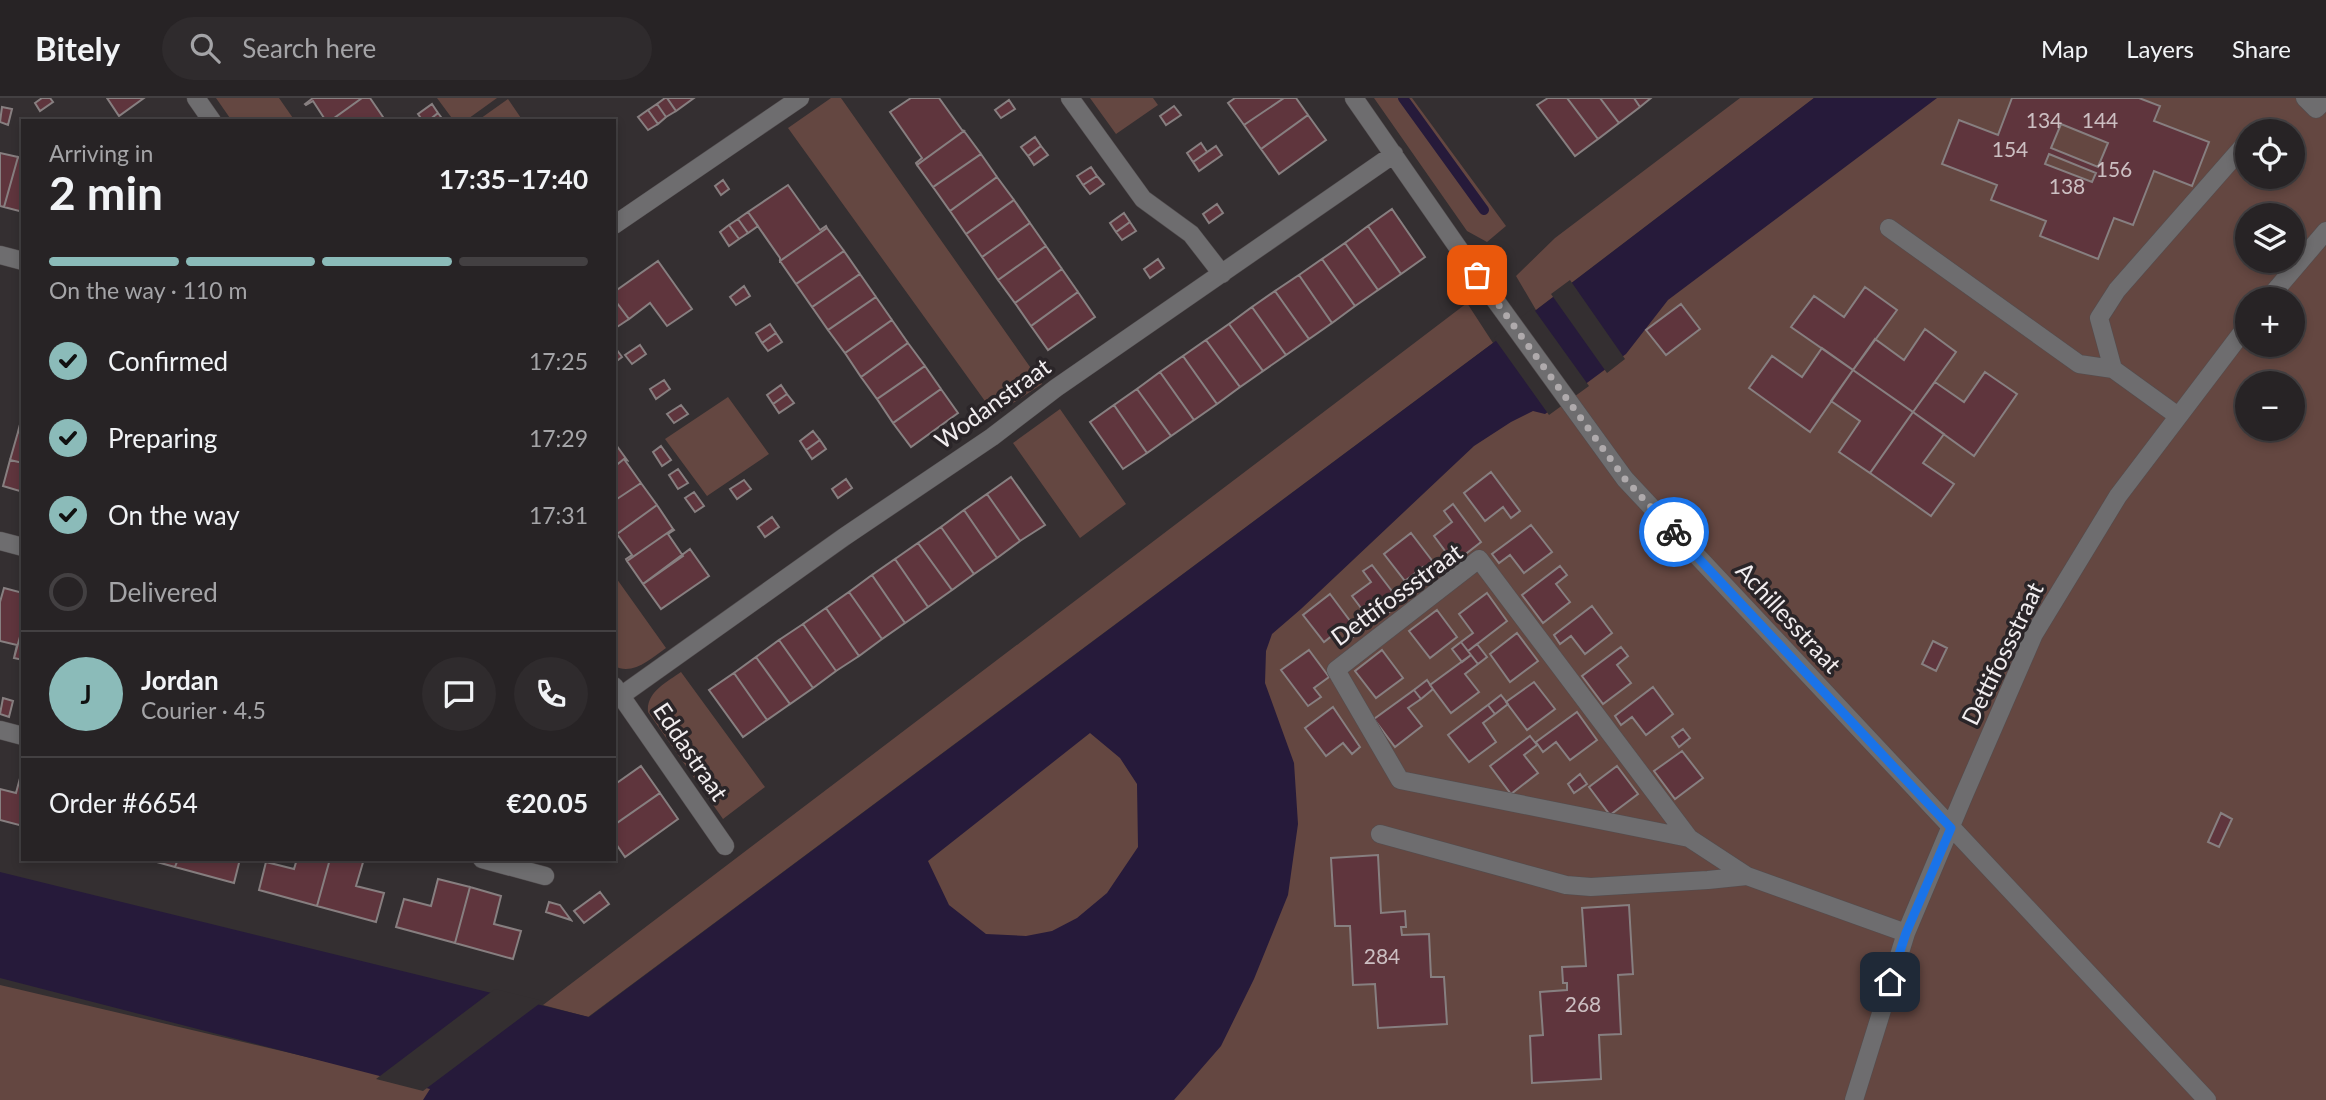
<!DOCTYPE html>
<html lang="en">
<head>
<meta charset="utf-8">
<style>
	:root { --surface:#272325; --page:#2f2b2d; --text:#f1f3f6; --muted:#a4a4a7; --line:#434042; --accent:#8bbbb9 }
	body { margin:0; font-family:Lato,sans-serif; background:var(--page); color:var(--text); height:100vh; display:flex; flex-direction:column; font-size:26px; white-space:nowrap }
	* { box-sizing:border-box; margin:0 }
	p { font-size:23px; color:var(--muted) }
	.icon { flex:none; width:38px; height:38px; fill:none; stroke:currentColor; stroke-width:2; stroke-linecap:round; stroke-linejoin:round }
	.map { position:relative; flex:1; overflow:hidden }
	.panel { position:absolute; left:21px; top:21px; width:595px; height:742px; display:flex; flex-direction:column; background:var(--surface); border-radius:0px; box-shadow:0 4px 10px #0003,0 0 0 2px var(--line) }
	.panel>* { flex:none }
	.fabs { position:absolute; left:2235px; top:21px; display:grid; gap:14px }
	.fabs a { display:grid; place-items:center; width:70px; height:70px; border-radius:50%; background:var(--surface); box-shadow:0 4px 10px #0003,0 0 0 2px var(--line); font-size:35px }
	.pin { position:absolute; display:grid; place-items:center; width:60px; height:60px; color:#fff; margin:-30px; border-radius:14px; box-shadow:0 4px 10px #0006 }
	.courier { position:absolute; display:grid; place-items:center; width:70px; height:70px; margin:-35px; border:5px solid #1a73e8; border-radius:50%; background:#fff; color:#222; box-shadow:0 2px 9px #0007 }
	.overview em { font-style:normal; font-weight:700 }
	.overview div { display:flex; flex-direction:column-reverse }
	.overview { display:flex; align-items:center; justify-content:space-between; height:119px; padding:0 28px }
	h1 { font-size:46px; font-weight:700; line-height:52px }
	.bar { display:grid; grid-template-columns:repeat(4,1fr); gap:10px 7px; align-content:center; height:84px; padding:0 28px }
	.bar i { height:9px; border-radius:5px; background:var(--line) }
	.bar .current { background:var(--accent) }
	.bar p { grid-column:span 4 }
	.line { display:flex; align-items:center; gap:18px; padding:0 28px; border-top:2px solid var(--line) }
	.line div { flex:1 }
	.round { display:grid; place-items:center; flex:none; width:74px; height:74px; border-radius:37px; background:var(--page) }
	ol { padding:0 28px; list-style:none }
	li { display:flex; align-items:center; gap:21px; height:77px }
	li p { margin-inline-start:auto }
	li .icon { padding:7px; border-radius:50%; background:var(--accent); color:#111; stroke-width:4 }
	li:last-child { color:var(--muted) }
	li i { width:38px; height:38px; border:4px solid var(--line); border-radius:50% }
	header { display:flex; align-items:center; gap:42px; box-sizing:border-box; height:98px; padding:0 35px; background:var(--surface); border-bottom:2px solid var(--line) }
	header strong { font-size:33px }
	nav { display:flex; gap:38px; margin-inline-start:auto; font-size:24px }
	.search { width:490px; height:63px; background:var(--page); display:flex; align-items:center; gap:18px; box-sizing:border-box; padding:0 24px; border-radius:38px; color:var(--muted); font-size:26px }
	.map>svg:first-child { display:block }
	.green { fill:#644741; fill-rule:evenodd }
	.water { fill:#261a3a; fill-rule:evenodd }
	.pier { fill:#342f31 }
	.lines { fill:none; stroke-linecap:round; stroke-linejoin:round }
	.stream { stroke:#261a3a; stroke-width:10 }
	.building { fill:#5f353d; stroke:#877f80; stroke-width:2; fill-rule:evenodd }
	.minor-casing { stroke:#524d4f; stroke-width:19 }
	.minor { stroke:#6e6d6f; stroke-width:18 }
	.done { stroke:#afaaac; stroke-width:7; stroke-dasharray:0 12.6 }
	.route { stroke:#1a73e8; stroke-width:9 }
	.labels { text-anchor:middle; stroke-width:7; stroke-linejoin:round; paint-order:stroke }
	.number-label { font-size:21px; fill:#ccbfc2 }
	.street-label { font-size:24px; fill:#f1edef; stroke:#2a2528 }
</style>
</head>
<body>
<header>
<strong>Bitely</strong>
<div class="search"><svg class="icon" aria-label="search" viewBox="0 0 24 24"><circle cx="10" cy="10" r="6"/><path d="M15 15l6 6"/></svg>Search here</div>
<nav><a>Map</a><a>Layers</a><a>Share</a></nav>
</header>
<div class="map">
<svg width="2326" height="1002" viewBox="0 0 2326 1002">
	<rect width="100%" height="100%" fill="#342f31"/>
	<path class="green" d="M216,0h63l16,23h-63z
		M437,0h60l-32,23h-11z
		M831,0h10l201,286 -47,31 -207,-287z
		M1090,0h63l5,7 -42,29z
		M1374,0h38l94,128 -19,16 -20,-11z
		M1740,0h74l-278,212 -20,-34 39,-38z
		M1918,0h408v1002h-1720zM2247,33h45v46h-45zM2247,117h45v46h-45zM2247,201h45v46h-45zM2247,285h45v46h-45z
		M508,1l15,22h-46z
		M1467,205l26,40 -905,674 -45,-12z
		M728,299l41,57 -62,42 -42,-57z
		M1060,311l66,95 -46,34 -67,-95z
		M614,477l52,73c-16,11 -33,28 -52,18z
		M681,574l84,115 -42,32 -75,-107c-2,-20 19,-30 33,-40z
		M0,887l490,115h-490z"/>
	<path class="water" d="M1814,0h123l-269,202 -42,54 -81,60 -12,-3 -22,11 -37,24 -173,163 -29,25 -6,17 -1,32 29,80 4,61 -10,71 -34,84 -33,67 -47,54h-751l7,-11 -430,-111v-106l589,145 904,-674zM1090,635l30,25 17,26 1,63 -31,46 -30,25 -25,13 -26,5 -40,-2 -37,-29 -21,-44z"/>
	<path class="pier" d="M1570,182l55,79 -18,14 -56,-79z
		M1533,210l56,78 -40,29 -55,-77z
		M495,891l48,12 -120,90 -47,-12z"/>
	<g class="lines">
		<path class="stream" d="M1403,0l81,112"/>
	</g>
	<path class="building" d="M42,0h8l3,4 -13,9 -5,-8z
		M107,0h37l-25,18z
		M313,0h49l-32,23h-4l-13,-20 -7,4 -1,-1z
		M362,0h8l13,19 -5,4h-48z
		M665,0h2l9,13 -10,6 -9,-13z
		M667,0h27l-18,13z
		M911,0h28l23,32 2,1 -47,34 -1,-2 6,-5 -32,-46z
		M1235,0h49l-40,27 -16,-22z
		M1284,0h12l12,17 -47,34 -17,-24z
		M1548,0h19l31,41 -23,17 -38,-51z
		M1567,0h33l19,25 -21,16z
		M1600,0h34l6,9 -21,16z
		M1634,0h17l-11,9z
		M2012,0h127l21,8 -6,15 55,21 -17,44 -38,-15 -21,54 -19,-7 -16,41 -58,-23 6,-15 -55,-21 6,-15 -55,-21 17,-44 39,15zM2061,26l47,19 -10,24 -47,-19zM2049,56l47,19 -4,9 -47,-18z
		M1009,2l6,9 -14,9 -6,-8z
		M432,6l6,9 -10,8h-5l-5,-7z
		M657,6l9,13 -8,7 -10,-14z
		M1174,8l7,9 -15,10 -6,-9z
		M2,9l10,2 -4,16 -8,-3z
		M648,12l10,14 -10,6 -10,-13z
		M438,15l6,8h-16z
		M1308,17l18,25 -47,34 -18,-25z
		M964,33l17,23 -48,33 -16,-22z
		M1035,39l6,9 -13,10 -7,-9z
		M1201,45l6,9 -14,10 -6,-9z
		M1041,48l7,9 -14,10 -6,-9z
		M1216,48l6,9 -23,16 -6,-9z
		M0,55l18,4 -14,50 -4,-1z
		M981,56l16,23 -47,34 -17,-24z
		M18,59l5,2v53l-19,-5z
		M1091,69l6,9 -14,9 -6,-9z
		M1097,78l7,8 -14,10 -7,-9z
		M997,79l17,23 -48,34 -16,-23z
		M723,82l6,9 -8,6 -6,-9z
		M788,87l32,45 6,-4 1,2 -47,33v-3l-32,-46z
		M1014,102l16,23 -48,34 -16,-23z
		M1217,106l6,9 -14,10 -6,-9z
		M1392,111l33,48 -24,17 -33,-48z
		M748,114l10,14 -10,7 -10,-14z
		M1124,115l6,9 -14,10 -6,-9z
		M738,121l10,14 -9,6 -10,-14z
		M1130,124l6,9 -14,9 -6,-8z
		M1030,125l16,23 -48,34 -16,-23z
		M729,127l10,14 -10,7 -9,-14z
		M1368,128l33,48 -23,16 -33,-47z
		M827,130l17,23 -48,33 -16,-23z
		M1345,145l33,47 -23,16 -33,-47z
		M1046,148l16,23 -47,34 -17,-23z
		M844,153l16,23 -48,33 -16,-23z
		M1158,161l6,9 -14,10 -6,-9z
		M1322,161l33,47 -23,17 -33,-48z
		M658,163l34,48 -25,17 -17,-23 -21,16 -15,-20v-7z
		M1062,171l16,23 -47,34 -16,-23z
		M860,176l16,23 -48,33 -16,-23z
		M1299,177l33,48 -23,16 -34,-48z
		M744,188l6,10 -14,9 -6,-8z
		M1865,189l32,23 -44,60 -62,-43 23,-31 30,21z
		M1275,193l34,48 -23,16 -34,-48z
		M1078,194l17,25 -47,33 -17,-24z
		M876,199l16,23 -47,33 -17,-23z
		M614,201l15,20 -15,10z
		M1681,206l19,25 -34,26 -20,-25z
		M1252,209l34,48 -23,16 -34,-47z
		M892,222l16,23 -47,34 -16,-24z
		M770,226l6,9 -14,10 -6,-10z
		M1229,226l34,47 -23,16 -34,-47z
		M1925,231l31,23 -43,60 -60,-42 22,-31 29,21z
		M776,235l6,9 -14,9 -6,-8z
		M1206,242l34,47 -23,17 -34,-48z
		M908,245l17,23 -48,33 -16,-22z
		M640,247l6,9 -14,10 -7,-9z
		M614,248l8,11 -8,6z
		M1822,250l31,22 -43,62 -61,-44 23,-32 30,21z
		M1183,258l34,48 -23,16 -34,-48z
		M925,268l16,23 -48,34 -16,-24z
		M1853,272l60,42 -43,61 -31,-21 21,-31 -29,-20z
		M1160,274l34,48 -23,16 -34,-47z
		M1985,274l32,22 -43,62 -61,-44 22,-30 29,20z
		M664,282l6,9 -14,10 -6,-10z
		M781,287l6,9 -14,10 -6,-9z
		M941,291l17,24 -47,34 -18,-24z
		M1137,291l34,47 -24,17 -33,-48z
		M787,296l7,9 -15,10 -6,-9z
		M681,307l7,9 -14,9 -7,-9z
		M1114,307l33,48 -24,16 -33,-47z
		M1913,314l31,22 -21,29 31,21 -23,32 -61,-43z
		M23,315v21l-5,-2z
		M813,333l7,9 -14,10 -6,-9z
		M18,334l5,2v29l-13,-3z
		M820,342l6,9 -14,10 -6,-9z
		M614,344l13,18 -3,-1 -10,8z
		M661,348l10,14 -9,6 -9,-14z
		M624,361l17,24 -27,18v-34z
		M10,362l13,3v29l-20,-6z
		M678,371l10,14 -10,6 -9,-14z
		M1491,374l29,39 -9,7 -8,-11 -18,14 -21,-28z
		M1011,379l34,48 -25,16 -33,-47z
		M846,381l6,9 -14,10 -6,-9z
		M744,382l7,9 -14,10 -7,-10z
		M641,385l16,22 -40,29 -3,-5v-28z
		M694,394l10,14 -9,6 -10,-14z
		M987,396l33,47 -23,17 -33,-48z
		M1453,406l28,38 -27,21 -20,-27 18,-14 -8,-11z
		M657,407l16,24 -46,32 -1,-2 6,-4 -15,-21z
		M964,412l33,48 -23,16 -33,-47z
		M772,419l7,10 -14,10 -7,-10z
		M1531,427l21,27 -28,21 -14,-18 -11,8 -7,-9z
		M941,429l33,47 -22,16 -34,-47z
		M673,431l1,1 -6,4 15,22 -40,28 -16,-23z
		M1411,435l29,38 -9,7 -8,-11 -18,14 -21,-27z
		M918,445l34,47 -24,17 -33,-48z
		M690,451l19,27 -48,33 -18,-25z
		M895,461l33,48 -23,16 -33,-48z
		M1372,467l29,38 -28,21 -21,-28 19,-14 -8,-11z
		M1560,468l7,9 -11,9 14,18 -27,21 -21,-28z
		M872,477l33,48 -23,16 -33,-47z
		M4,490l19,5v33l-9,32 3,-13 -17,-4v-39z
		M849,494l33,47 -23,17 -33,-48z
		M1487,495l20,28 -39,30 -7,-9 12,-9 -14,-19z
		M1330,496l29,39 -9,6 -8,-11 -18,14 -21,-27z
		M1592,508l20,27 -27,21 -14,-18 -11,8 -6,-9z
		M826,510l33,48 -23,15 -33,-47z
		M1437,512l20,27 -27,21 -21,-27z
		M803,526l33,47 -23,17 -34,-48z
		M23,528v34l-9,-2z
		M1517,535l21,28 -28,21 -20,-28z
		M779,542l34,48 -23,16 -34,-47z
		M1933,543l14,7 -11,23 -14,-7z
		M1461,544l10,13 -9,7 -10,-13z
		M1477,546l10,13 -9,7 -10,-13z
		M1621,549l7,9 -11,9 14,18 -28,21 -21,-28z
		M1309,552l20,27 -15,11 7,9 -13,9 -27,-36z
		M1382,552l21,28 -27,20 -21,-27z
		M1471,557l7,9 -13,10 14,18 -28,21 -21,-28z
		M756,559l34,47 -23,16 -33,-47z
		M734,575l33,47 -24,17 -34,-47z
		M1427,582l6,9 -12,10 -7,-9z
		M1534,584l21,27 -28,21 -21,-28z
		M1653,589l20,27 -27,21 -14,-18 -11,8 -6,-9z
		M1414,592l7,9 -13,9 14,18 -27,21 -21,-28z
		M1501,597l7,9 -13,10 -7,-9z
		M3,600l10,3 -4,16 -9,-3z
		M1488,607l7,9 -12,9 13,19 -27,20 -21,-27z
		M1333,609l27,40 -8,7 -9,-11 -17,13 -21,-28z
		M1577,614l20,28 -27,20 -14,-18 -13,10 -7,-10z
		M1683,631l7,9 -11,9 -7,-10z
		M1530,638l7,9 -13,10 14,18 -27,21 -21,-28z
		M1682,653l21,27 -28,21 -21,-28z
		M641,668l19,27 -46,32v-40z
		M1617,668l21,28 -28,21 -21,-28z
		M23,669v59l-23,-6v-31l16,4z
		M1580,676l7,10 -13,9 -6,-9z
		M660,695l18,26 -53,38 -11,-16v-16z
		M2221,715l11,6 -13,28 -11,-5z
		M1378,757l3,58 24,-2 1,16h-5l1,8 27,-1 2,43h13l3,47 -69,4 -3,-44 -22,1 -3,-59h-15l-4,-68z
		M146,761h32l-3,8z
		M178,761h62l-6,24 -59,-16z
		M297,761h33l-13,47 -58,-16 7,-28 28,7z
		M330,761h34l-8,27 28,7 -8,29 -59,-16z
		M438,781l32,8 -15,56 -59,-16 8,-28 27,7z
		M470,789l31,9 -7,28 27,7 -8,28 -58,-16z
		M600,794l9,12 -25,19 -10,-12z
		M549,804l11,3 11,15 -25,-8z
		M1629,807l4,69 -15,1 3,59 -22,1 2,44 -69,4 -2,-47 13,-1 -3,-43 27,-2v-7h-4l-1,-16 24,-1 -4,-58z"/>
	<g class="lines">
		<g class="minor-casing">
			<path id="minor" d="M196,0l16,23
				M1070,0l73,101 48,35 31,40
				M1354,0l123,177 148,204 582,621
				M2305,0l11,11 10,-10
				M614,127l186,-127
				M1889,130l190,136 34,5
				M0,157l23,6
				M2268,201l58,-68
				M2178,318l-65,-47 -14,-51 18,-28 130,-148
				M0,443l23,6
				M614,588l111,160
				M622,597l222,-158 148,-100 64,-49 338,-234
				M0,632l23,6
				M1380,736l186,51 25,2 117,-7 39,-4 159,57
				M1689,740l-289,-58 -64,-110 143,-111 210,279 58,38
				M482,761l63,17
				M1854,1002l52,-167 58,-138 70,-161 84,-138 129,-170"/>
		</g>
		<use href="#minor" class="minor"/>
	</g>
	<g class="lines">
		<path class="done" d="M1477,177l148,204 49,53"/>
		<path class="route" d="M1674,434l277,296 -45,105 -16,49"/>
	</g>
	<g class="labels">
		<g class="number-label">
			<text x="2044" y="30">134</text>
			<text x="2100" y="30">144</text>
			<text x="2010" y="59">154</text>
			<text x="2114" y="79">156</text>
			<text x="2067" y="96">138</text>
			<text x="1382" y="866">284</text>
			<text x="1583" y="914">268</text>
		</g>
		<g class="street-label">
			<text transform="translate(993 306) rotate(-36)" y="8">Wodanstraat</text>
			<text transform="translate(1397 497) rotate(-36)" y="8">Dettifossstraat</text>
			<text transform="translate(1788 520) rotate(47)" y="8">Achillesstraat</text>
			<text transform="translate(2003 556) rotate(-64)" y="8">Dettifossstraat</text>
			<text transform="translate(690 654) rotate(56)" y="8">Eddastraat</text>
		</g>
	</g>
</svg>
<div class="fabs">
<a><svg class="icon" aria-label="locate" viewBox="0 0 24 24"><circle cx="12" cy="12" r="6"/><path d="M12 2v4M12 18v4M2 12h4M18 12h4"/></svg></a>
<a><svg class="icon" aria-label="layers" viewBox="0 0 24 24"><path d="M12 4l9 5-9 5-9-5zM3 14l9 5 9-5"/></svg></a>
<a>+</a>
<a>−</a>
</div>
<div class="pin" style="left:1477px;top:177px;background:#ea580c"><svg class="icon" aria-label="bag" viewBox="0 0 24 24"><path d="M5 8h14l-1 12H6zM9 8a3 3 0 0 1 6 0"/></svg></div>
<div class="pin" style="left:1890px;top:884px;background:#1f2937"><svg class="icon" aria-label="home" viewBox="0 0 24 24"><path d="M3 11l9-7 9 7M6 9v11h12V9"/></svg></div>
<div class="courier" style="left:1674px;top:434px"><svg class="icon" aria-label="bike" viewBox="0 0 24 24"><circle cx="6" cy="16" r="4"/><circle cx="18" cy="16" r="4"/><path d="M6 16l4-8h5l3 8M10 8l3 8H6M13 5h3"/></svg></div>
<section class="panel">
<div class="overview"><div><h1>2 min</h1><p>Arriving in</p></div><em>17:35–17:40</em></div>
<div class="bar"><i class="current"></i><i class="current"></i><i class="current"></i><i></i><p>On the way · 110 m</p></div>
<ol>
<li><svg class="icon" aria-label="check" viewBox="0 0 24 24"><path d="M5 12l5 5 9-10"/></svg>Confirmed<p>17:25</p></li>
<li><svg class="icon" aria-label="check" viewBox="0 0 24 24"><path d="M5 12l5 5 9-10"/></svg>Preparing<p>17:29</p></li>
<li><svg class="icon" aria-label="check" viewBox="0 0 24 24"><path d="M5 12l5 5 9-10"/></svg>On the way<p>17:31</p></li>
<li><i></i>Delivered</li>
</ol>
<div class="line" style="height:126px"><b class="round" style="background:var(--accent);color:#111">J</b><div><b>Jordan</b><p>Courier · 4.5</p></div><a class="round"><svg class="icon" aria-label="chat" viewBox="0 0 24 24"><path d="M4 5h16v11H9l-5 4z"/></svg></a><a class="round"><svg class="icon" aria-label="phone" viewBox="0 0 24 24"><path d="M5 4h4l2 5-3 2q2 4 5 5l2-3 5 2v4C11 20 4 13 5 4z"/></svg></a></div>
<div class="line" style="height:91px"><div>Order #6654</div><b>€20.05</b></div>
</section>
</div>
</body>
</html>
